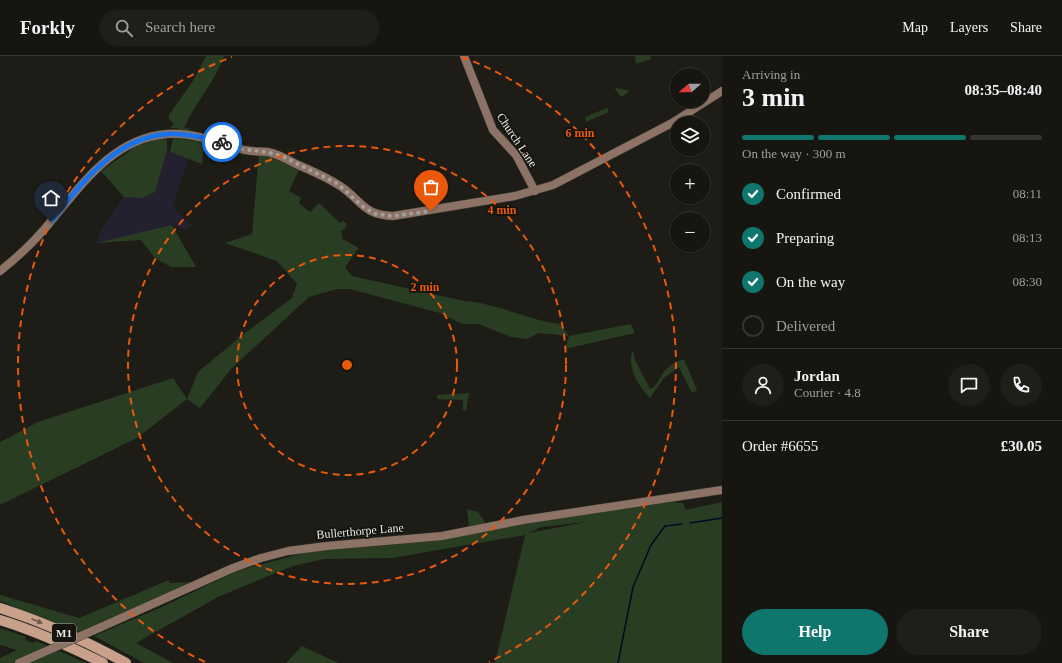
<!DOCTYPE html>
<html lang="en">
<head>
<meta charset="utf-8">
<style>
	:root { --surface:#161510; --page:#1f1e19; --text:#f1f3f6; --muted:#9e9f9f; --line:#353430; --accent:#0f766e }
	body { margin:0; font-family:Georgia,serif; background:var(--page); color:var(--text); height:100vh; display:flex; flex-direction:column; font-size:15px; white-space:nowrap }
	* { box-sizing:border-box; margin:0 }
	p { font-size:13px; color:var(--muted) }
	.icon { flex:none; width:22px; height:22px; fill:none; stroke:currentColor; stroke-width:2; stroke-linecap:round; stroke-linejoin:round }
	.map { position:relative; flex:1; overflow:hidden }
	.sheet { display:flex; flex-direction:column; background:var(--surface); width:340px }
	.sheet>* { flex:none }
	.needle { width:26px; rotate:250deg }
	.controls { position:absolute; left:670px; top:12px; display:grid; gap:8px }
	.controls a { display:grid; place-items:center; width:40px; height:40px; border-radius:50%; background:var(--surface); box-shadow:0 1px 3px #0004,0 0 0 1px var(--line); font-size:20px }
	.pin { position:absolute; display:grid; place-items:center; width:34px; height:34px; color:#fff; margin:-41px -17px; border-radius:50% 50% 50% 0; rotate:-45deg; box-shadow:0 0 4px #0007 }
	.pin .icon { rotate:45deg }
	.courier { position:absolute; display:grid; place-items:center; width:40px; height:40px; margin:-20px; border:3px solid #1a73e8; border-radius:50%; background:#fff; color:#222; box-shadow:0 1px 5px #0007 }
	.summary em { font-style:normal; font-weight:700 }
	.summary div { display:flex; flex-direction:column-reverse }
	.summary { display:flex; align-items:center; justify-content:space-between; height:68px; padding:0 20px }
	h1 { font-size:26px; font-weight:700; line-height:30px }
	.bar { display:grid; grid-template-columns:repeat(4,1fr); gap:6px 4px; align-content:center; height:48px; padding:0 20px }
	.bar i { height:5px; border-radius:3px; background:var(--line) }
	.bar .selected { background:var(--accent) }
	.bar p { grid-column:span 4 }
	.line { display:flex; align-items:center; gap:10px; padding:0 20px; border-top:1px solid var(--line) }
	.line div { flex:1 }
	.round { display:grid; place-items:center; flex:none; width:42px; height:42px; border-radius:21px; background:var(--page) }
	ol { padding:0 20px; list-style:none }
	li { display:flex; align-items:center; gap:12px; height:44px }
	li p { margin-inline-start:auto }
	li .icon { padding:4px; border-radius:50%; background:var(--accent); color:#fff; stroke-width:4 }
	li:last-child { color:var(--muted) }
	li i { width:22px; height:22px; border:2px solid var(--line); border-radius:50% }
	.button { display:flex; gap:8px; margin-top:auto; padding:8px 20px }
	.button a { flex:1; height:46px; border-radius:24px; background:var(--accent); color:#fff; font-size:16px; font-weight:700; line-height:46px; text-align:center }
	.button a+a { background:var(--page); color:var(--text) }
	header { display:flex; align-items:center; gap:24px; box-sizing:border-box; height:56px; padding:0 20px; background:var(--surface); border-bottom:1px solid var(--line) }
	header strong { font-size:19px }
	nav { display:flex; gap:22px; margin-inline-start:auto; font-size:14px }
	.search { width:280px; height:36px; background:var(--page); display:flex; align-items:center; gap:10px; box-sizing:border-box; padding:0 14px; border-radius:22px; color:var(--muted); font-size:15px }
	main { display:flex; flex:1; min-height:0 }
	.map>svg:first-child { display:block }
	.industrial { fill:#242030 }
	.green { fill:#293d23; fill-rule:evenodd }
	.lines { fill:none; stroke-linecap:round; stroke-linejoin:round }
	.stream { stroke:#000a21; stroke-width:1.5 }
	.secondary-casing { stroke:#3a3933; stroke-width:9 }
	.highway-casing { stroke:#3a3933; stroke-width:11 }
	.secondary { stroke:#8c7365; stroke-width:8 }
	.highway { stroke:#c9a18b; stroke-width:10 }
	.secondary-bridge-casing { stroke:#3a3933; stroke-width:9; stroke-linecap:butt }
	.secondary-bridge { stroke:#8c7365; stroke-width:8 }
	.oneway { fill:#6e5a4c }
	.done { stroke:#a3a29d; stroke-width:4; stroke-dasharray:0 7.2 }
	.route { stroke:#1a73e8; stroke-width:5 }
	.ring { fill:none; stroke:#e8590c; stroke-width:2; stroke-dasharray:7 5 }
	.labels { text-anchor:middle; stroke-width:3.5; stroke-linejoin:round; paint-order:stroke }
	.shield { fill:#14130d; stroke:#aaaaa4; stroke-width:1 }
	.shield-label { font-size:11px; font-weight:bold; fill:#ebeae5 }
	.street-label { font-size:12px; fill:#ebeae5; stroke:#14130d }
	.centre { fill:#e8590c; stroke:#14130d; stroke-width:2 }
	.ring-label { font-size:12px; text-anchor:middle; font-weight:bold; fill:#e8590c; stroke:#14130d; stroke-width:3.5; stroke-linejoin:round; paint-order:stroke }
</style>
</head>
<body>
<header>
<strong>Forkly</strong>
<div class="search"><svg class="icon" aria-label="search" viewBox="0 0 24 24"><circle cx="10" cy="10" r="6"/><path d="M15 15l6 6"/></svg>Search here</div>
<nav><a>Map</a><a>Layers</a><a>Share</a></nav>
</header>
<main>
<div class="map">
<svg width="722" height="607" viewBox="0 0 722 607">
	<rect width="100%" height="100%" fill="#1d1c16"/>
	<path class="industrial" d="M167,95l21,8 -15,48 19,19 -7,4 -13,-5 -76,18 6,-14 22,-32 19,1 12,-6z"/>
	<path class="green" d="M206,0h18c-9,26 -29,47 -40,72l7,1 -1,4 -12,-2v-3h-8l4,-4 -5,-5v-4l24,-34z
		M635,0h15l1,3 -15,5z
		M614,31l16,4 -7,5h-3z
		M607,52l2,4 -23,10 -1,-5z
		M176,82l28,4 -2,22 -32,-12 3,-13z
		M160,83h7v12l-12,41 -12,6 -19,-1 -23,-26 37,-26z
		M259,98l17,3 23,13 -10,21 12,7 -2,5 11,9 9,-9 21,20 3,-2 4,3 -2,5 -4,2 2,8 16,9 -14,19 7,9 112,25c33,2 63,19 96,23l9,12 62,-12 4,9 -70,16 4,-13 -30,-3 -12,6 -16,-2 -33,-13h-16l-22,-11 -90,-24h-13l-28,8 -77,71 -32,40 -13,-9 -50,39 -137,67v-63l38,-20 135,-44 14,21 11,-27 47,-39 47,-35 5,-14 -20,-23 -52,-18 27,-9z
		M172,169l24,42h-25l-16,-9 -14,-18 -45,3z
		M633,294l2,10 15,29c7,-2 10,-12 14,-18 6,-6 12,-9 20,-12l13,31 -5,3 -13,-26 -15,11 -14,20c-11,-10 -24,-33 -17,-48z
		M469,337l-3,18 -3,-1v-10l-26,-1v-4z
		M673,446l10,1 3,7 36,-8v161h-227l30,-128 -133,23 -68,1 -31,7 -75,31 -82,46 37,20h-29l-50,-27 70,-30 73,-35 70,-19 70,-6 78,-10 74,-14zM586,466l-57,11 12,-6z
		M467,453l11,3 9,13 -18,2z
		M169,524l1,3 24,-1 -115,50 -79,-31v-6l79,23z
		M0,572l26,9 -1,3 9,3 2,-2 12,5 -35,17h-13v-5l17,-8 -17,-5z
		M302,590l36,17h-52z
		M57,594l29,13h-57z"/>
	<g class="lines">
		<path class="stream" d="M690,467l32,-5
			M618,607l15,-76 18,-42 14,-19 17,-2"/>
		<g class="secondary-casing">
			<path id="secondary" d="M464,0l29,74 23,25 19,36
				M0,215c19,-15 37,-32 52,-51 31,-37 62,-82 115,-86 25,-2 51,8 74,15 9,3 18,2 27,3 10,2 19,7 28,12 14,6 28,12 41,20 24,14 24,31 56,32l122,-20 38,-11 119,-62 50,-32
				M99,572l134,-60 28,-10 27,-7 39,-5 115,-10 81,-16 199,-30
				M19,607l16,-7"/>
		</g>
		<g class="highway-casing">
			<path id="highway" d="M0,552c44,14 86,33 126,55
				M0,564c36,11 69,26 103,43"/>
		</g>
		<use href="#secondary" class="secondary"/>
		<use href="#highway" class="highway"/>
		<g class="secondary-bridge-casing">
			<path id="secondary-bridge" d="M35,600l64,-28"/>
		</g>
		<use href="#secondary-bridge" class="secondary-bridge"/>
	</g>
	<defs><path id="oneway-solid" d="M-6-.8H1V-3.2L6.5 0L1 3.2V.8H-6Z"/></defs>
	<use class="oneway" href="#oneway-solid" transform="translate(37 565) rotate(23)"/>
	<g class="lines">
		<path class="done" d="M222,86l19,7 26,3 15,4 56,28 24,22 13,8 18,2 38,-5"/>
		<path class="route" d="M51,166c30,-39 64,-84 116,-88 18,-1 38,4 55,8"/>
	</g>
	<g class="ring">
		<circle cx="347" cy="309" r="110"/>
		<circle cx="347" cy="309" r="219"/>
		<path d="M205 606A329 329 0 0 1 232 1M462 1A329 329 0 0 1 489 606"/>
	</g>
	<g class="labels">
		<rect class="shield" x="52" y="568" width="24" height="18" rx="3"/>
		<g class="shield-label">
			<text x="64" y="581">M1</text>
		</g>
		<g class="street-label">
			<text transform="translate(517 84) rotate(56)" y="4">Church Lane</text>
			<text transform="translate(360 475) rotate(-5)" y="4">Bullerthorpe Lane</text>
		</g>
	</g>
	<circle cx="347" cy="309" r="6" class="centre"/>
	<g class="ring-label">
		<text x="580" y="81">6 min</text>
		<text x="502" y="158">4 min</text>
		<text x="425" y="235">2 min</text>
	</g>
</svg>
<div class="controls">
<a><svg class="needle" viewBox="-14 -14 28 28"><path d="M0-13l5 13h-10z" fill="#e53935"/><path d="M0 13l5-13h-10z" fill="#9e9f9f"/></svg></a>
<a><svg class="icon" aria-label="layers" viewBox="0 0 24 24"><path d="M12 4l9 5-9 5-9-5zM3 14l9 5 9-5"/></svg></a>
<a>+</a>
<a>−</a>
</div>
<div class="pin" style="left:431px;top:155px;background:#ea580c"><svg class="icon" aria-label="bag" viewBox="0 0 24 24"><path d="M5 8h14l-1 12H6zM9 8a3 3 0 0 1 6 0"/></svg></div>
<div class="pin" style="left:51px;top:166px;background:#1f2937"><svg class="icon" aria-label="home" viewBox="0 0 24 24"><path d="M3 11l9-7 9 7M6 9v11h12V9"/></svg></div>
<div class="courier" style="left:222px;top:86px"><svg class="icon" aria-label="bike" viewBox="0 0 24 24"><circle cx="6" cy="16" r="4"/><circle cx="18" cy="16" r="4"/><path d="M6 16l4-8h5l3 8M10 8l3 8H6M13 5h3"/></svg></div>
</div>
<section class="sheet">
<div class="summary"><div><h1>3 min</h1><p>Arriving in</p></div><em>08:35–08:40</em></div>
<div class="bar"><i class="selected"></i><i class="selected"></i><i class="selected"></i><i></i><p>On the way · 300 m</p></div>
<ol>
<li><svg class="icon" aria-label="check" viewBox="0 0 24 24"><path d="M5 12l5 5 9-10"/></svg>Confirmed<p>08:11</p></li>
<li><svg class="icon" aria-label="check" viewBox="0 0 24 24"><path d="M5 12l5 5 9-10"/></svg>Preparing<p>08:13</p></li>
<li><svg class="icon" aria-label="check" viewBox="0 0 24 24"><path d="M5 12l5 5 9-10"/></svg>On the way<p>08:30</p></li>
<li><i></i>Delivered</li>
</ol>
<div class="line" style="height:72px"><a class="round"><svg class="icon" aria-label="person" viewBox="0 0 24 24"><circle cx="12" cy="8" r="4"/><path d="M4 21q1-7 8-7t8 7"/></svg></a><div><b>Jordan</b><p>Courier · 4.8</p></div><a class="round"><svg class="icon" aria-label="chat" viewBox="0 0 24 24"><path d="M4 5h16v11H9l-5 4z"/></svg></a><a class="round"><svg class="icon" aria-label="phone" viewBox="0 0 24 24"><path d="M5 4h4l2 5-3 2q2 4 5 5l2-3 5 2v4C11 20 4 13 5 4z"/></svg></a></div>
<div class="line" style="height:52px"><div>Order #6655</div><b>£30.05</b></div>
<div class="button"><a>Help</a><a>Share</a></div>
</section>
</main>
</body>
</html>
